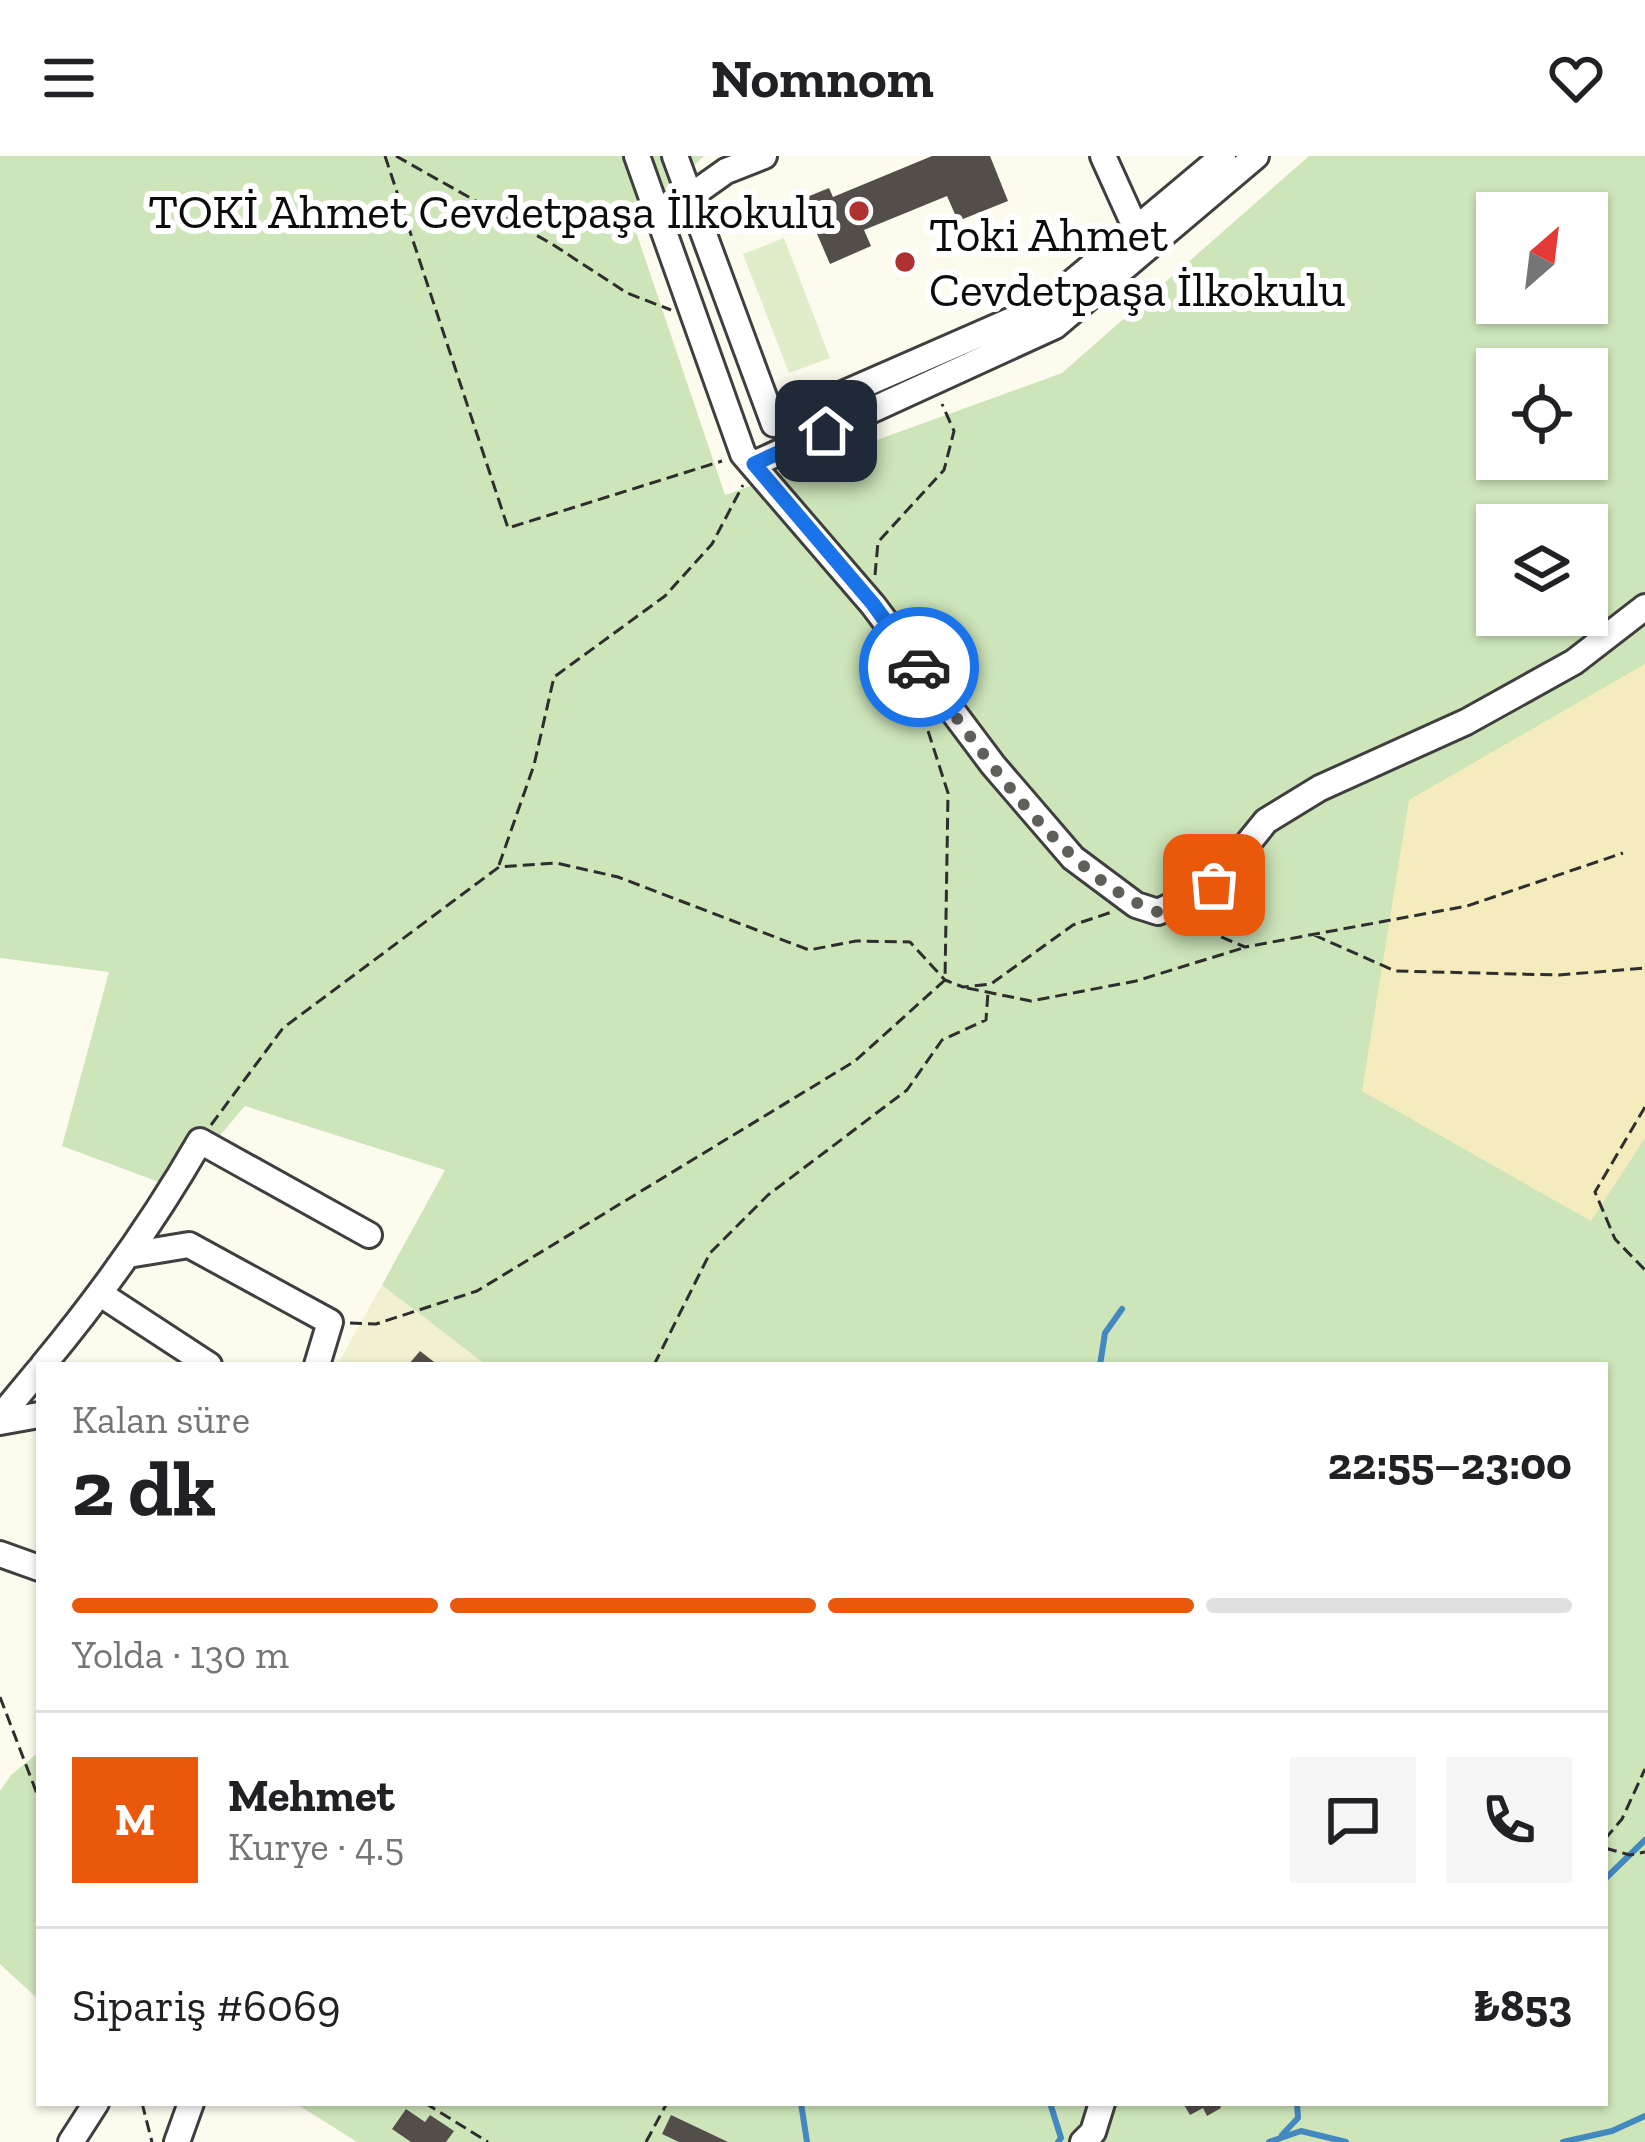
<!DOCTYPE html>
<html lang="tr">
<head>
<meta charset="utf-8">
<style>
	:root { --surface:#fff; --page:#f6f6f6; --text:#202124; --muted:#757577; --line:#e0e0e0; --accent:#ea580c }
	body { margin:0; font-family:"Zilla Slab",serif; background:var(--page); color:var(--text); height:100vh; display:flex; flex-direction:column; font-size:45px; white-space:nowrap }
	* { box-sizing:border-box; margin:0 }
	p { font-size:39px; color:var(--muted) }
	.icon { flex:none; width:66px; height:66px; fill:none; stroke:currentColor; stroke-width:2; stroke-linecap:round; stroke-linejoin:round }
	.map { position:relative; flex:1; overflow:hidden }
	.side { position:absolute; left:36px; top:1206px; width:1572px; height:744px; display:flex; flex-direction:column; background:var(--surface); border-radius:0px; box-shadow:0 3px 9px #0004 }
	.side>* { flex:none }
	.needle { width:78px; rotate:28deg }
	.fabs { position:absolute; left:1476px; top:36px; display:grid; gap:24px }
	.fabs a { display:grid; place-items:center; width:132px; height:132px; border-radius:0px; background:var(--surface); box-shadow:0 3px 9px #0004; font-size:60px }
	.pin { position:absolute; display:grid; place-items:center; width:102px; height:102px; color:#fff; margin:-51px; border-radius:24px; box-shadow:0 6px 18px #0006 }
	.courier { position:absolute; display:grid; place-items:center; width:120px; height:120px; margin:-60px; border:9px solid #1a73e8; border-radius:50%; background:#fff; color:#222; box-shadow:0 3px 15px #0007 }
	.headline em { font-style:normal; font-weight:800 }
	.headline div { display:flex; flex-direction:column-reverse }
	.headline { display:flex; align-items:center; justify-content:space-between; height:204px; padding:0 36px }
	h1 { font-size:78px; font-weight:800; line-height:90px }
	.bar { display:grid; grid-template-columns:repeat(4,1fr); gap:18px 12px; align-content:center; height:144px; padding:0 36px }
	.bar i { height:15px; border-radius:9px; background:var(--line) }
	.bar .current { background:var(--accent) }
	.bar p { grid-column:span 4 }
	.line { display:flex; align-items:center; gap:30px; padding:0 36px; border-top:3px solid var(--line) }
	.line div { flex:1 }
	.round { display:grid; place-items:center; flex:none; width:126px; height:126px; border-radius:0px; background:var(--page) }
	header { display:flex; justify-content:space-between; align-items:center; height:156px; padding:0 36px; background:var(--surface); font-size:54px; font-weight:800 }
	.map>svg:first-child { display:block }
	.farmland { fill:#f1f0d0 }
	.green { fill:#cee5ba; fill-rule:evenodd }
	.sand { fill:#f5ecbe }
	.pitch { fill:#dfedcb }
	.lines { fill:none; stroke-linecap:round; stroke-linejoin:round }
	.stream { stroke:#4488c0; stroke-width:6 }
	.building { fill:#544e4a }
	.minor-casing { stroke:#3f3f3f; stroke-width:30 }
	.path { stroke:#2e2e2e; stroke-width:3; stroke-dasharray:12 6; stroke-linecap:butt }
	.minor { stroke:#fff; stroke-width:24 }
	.done { stroke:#60605b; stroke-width:12; stroke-dasharray:0 21.6 }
	.route { stroke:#1a73e8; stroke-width:15 }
	.poi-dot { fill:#af3231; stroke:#fff; stroke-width:4.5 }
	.labels { text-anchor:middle; stroke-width:12; stroke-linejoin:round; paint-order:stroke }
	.poi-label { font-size:48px; fill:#0c0c0c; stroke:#fff; text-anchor:end }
</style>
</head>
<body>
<header><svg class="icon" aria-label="menu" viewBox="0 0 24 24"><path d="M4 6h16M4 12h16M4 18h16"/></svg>Nomnom<svg class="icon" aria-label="heart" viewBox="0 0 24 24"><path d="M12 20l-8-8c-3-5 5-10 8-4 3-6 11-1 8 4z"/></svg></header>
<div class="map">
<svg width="1645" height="1986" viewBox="0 0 1645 1986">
	<rect width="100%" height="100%" fill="#fdfbed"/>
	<path class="farmland" d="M382,1129l104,80h-149z"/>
	<path class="green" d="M0,0h704l-71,67 92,272 337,-122 247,-217h336v1986h-1288l-62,-39h1310v-738h-1119l-104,-80 63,-115 -200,-64 -70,82 -113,-42 47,-174 -109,-14zM1497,57h90v90h-90zM1497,213h90v90h-90zM1497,369h90v90h-90z
		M39,1596v248l-39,-36v-173l11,-16z"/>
	<path class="sand" d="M1645,508v474l-54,83 -229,-130 47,-291z"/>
	<path class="pitch" d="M784,82l46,120 -41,15 -46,-119z"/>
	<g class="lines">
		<path class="stream" d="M1100,1209l5,-32 17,-24
			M1605,1723l40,-39
			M801,1947l6,39
			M1050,1947l11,35 -3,4
			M1282,1979l16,-17 -1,-15
			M1269,1986l32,-11 45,11
			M1563,1986l49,-11 33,-15"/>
	</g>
	<path class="building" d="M932,0h58l18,45 -50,20 -11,-25 -83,34 7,16 -41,18 -28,-65 27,-11 4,9z
		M420,1195l18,14h-30z
		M1183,1947h36l2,5 -14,8 -4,-8 -13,7z
		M406,1953l19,13 5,-7 24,16 -8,11h-35l-19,-13z
		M671,1959l57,27h-49l-17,-8z"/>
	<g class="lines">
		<g class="minor-casing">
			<path id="minor" d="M637,0l106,298 130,151 120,160 80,93 63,47 22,7 56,-27 52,-64 54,-33 146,-66 108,-60 71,-55
				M675,0l99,268 270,-118 179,-150
				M1103,0l33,73
				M678,49l48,-34 38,-15
				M754,308l301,-138 201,-170
				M128,1099l61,-10 141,77 -13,43
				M102,1139l107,70
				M43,1209c59,-71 111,-144 157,-224l169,94
				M0,1261l39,-47
				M0,1266l39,-7
				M0,1398l39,14
				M71,1986l25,-39
				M177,1986l14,-39
				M1083,1986l10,-10 9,-29"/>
		</g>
		<path class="path" d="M385,0l123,372 214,-67
			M396,0l156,88 75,49 44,17
			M875,419l3,-33 66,-72 10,-39 -12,-27
			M499,709l35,-100 20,-88 111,-81 47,-52 31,-59
			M1188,767l57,24 222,-41 156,-53
			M1314,779l81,36 164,4 86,-7
			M967,832l64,13 105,-20 107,-33
			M1645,951l-50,85 20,47 30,31
			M211,969l72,-97 216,-161 57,-4 62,14 191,73 47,-9 54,1 35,38 18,7 28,-3 82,-59 39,-13
			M350,1167l26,1 101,-33 378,-230 90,-81 3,-187 -28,-87
			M654,1209l56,-112 58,-58 139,-105 35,-50 44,-20 2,-28
			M0,1541l39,102
			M1605,1683l17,-20 23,-50
			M1605,1692l25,7 15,-3
			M142,1947l10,39
			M425,1947l63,39
			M646,1986l21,-39"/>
		<use href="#minor" class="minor"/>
	</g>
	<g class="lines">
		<path class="done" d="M919,511c59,78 145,212 239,245l56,-27"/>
		<path class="route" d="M826,275l-72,33 119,140 46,63"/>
	</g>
	<g class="poi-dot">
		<circle cx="859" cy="55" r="12"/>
		<circle cx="905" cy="106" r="12"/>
	</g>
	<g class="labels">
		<g class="poi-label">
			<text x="835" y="72">TOKİ Ahmet Cevdetpaşa İlkokulu</text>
			<text x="929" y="95" text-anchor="start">Toki Ahmet<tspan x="929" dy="55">Cevdetpaşa İlkokulu</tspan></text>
		</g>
	</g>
</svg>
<div class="fabs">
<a><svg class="needle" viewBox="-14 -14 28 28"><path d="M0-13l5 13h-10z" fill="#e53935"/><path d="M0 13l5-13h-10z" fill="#757577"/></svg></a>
<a><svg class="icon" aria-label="locate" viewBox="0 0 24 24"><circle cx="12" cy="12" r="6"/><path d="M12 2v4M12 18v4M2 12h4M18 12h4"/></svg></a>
<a><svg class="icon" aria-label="layers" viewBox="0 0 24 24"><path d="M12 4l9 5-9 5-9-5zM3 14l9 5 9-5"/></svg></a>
</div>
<div class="pin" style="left:1214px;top:729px;background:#ea580c"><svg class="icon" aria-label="bag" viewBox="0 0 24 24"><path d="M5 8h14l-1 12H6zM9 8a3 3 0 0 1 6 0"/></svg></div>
<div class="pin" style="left:826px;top:275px;background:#1f2937"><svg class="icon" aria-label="home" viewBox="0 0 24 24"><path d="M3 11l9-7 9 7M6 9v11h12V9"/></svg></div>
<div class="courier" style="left:919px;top:511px"><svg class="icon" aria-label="car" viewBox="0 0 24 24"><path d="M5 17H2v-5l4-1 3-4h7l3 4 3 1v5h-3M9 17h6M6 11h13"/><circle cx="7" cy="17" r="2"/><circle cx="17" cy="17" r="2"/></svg></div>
<section class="side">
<div class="headline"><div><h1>2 dk</h1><p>Kalan süre</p></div><em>22:55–23:00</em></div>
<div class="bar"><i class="current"></i><i class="current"></i><i class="current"></i><i></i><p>Yolda · 130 m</p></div>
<div class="line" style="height:216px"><b class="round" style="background:var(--accent);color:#fff">M</b><div><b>Mehmet</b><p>Kurye · 4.5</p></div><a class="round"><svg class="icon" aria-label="chat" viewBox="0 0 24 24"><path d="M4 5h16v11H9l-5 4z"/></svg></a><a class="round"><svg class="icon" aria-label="phone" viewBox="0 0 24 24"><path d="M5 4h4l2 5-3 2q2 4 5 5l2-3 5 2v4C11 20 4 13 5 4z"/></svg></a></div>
<div class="line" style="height:156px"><div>Sipariş #6069</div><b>₺853</b></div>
</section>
</div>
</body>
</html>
